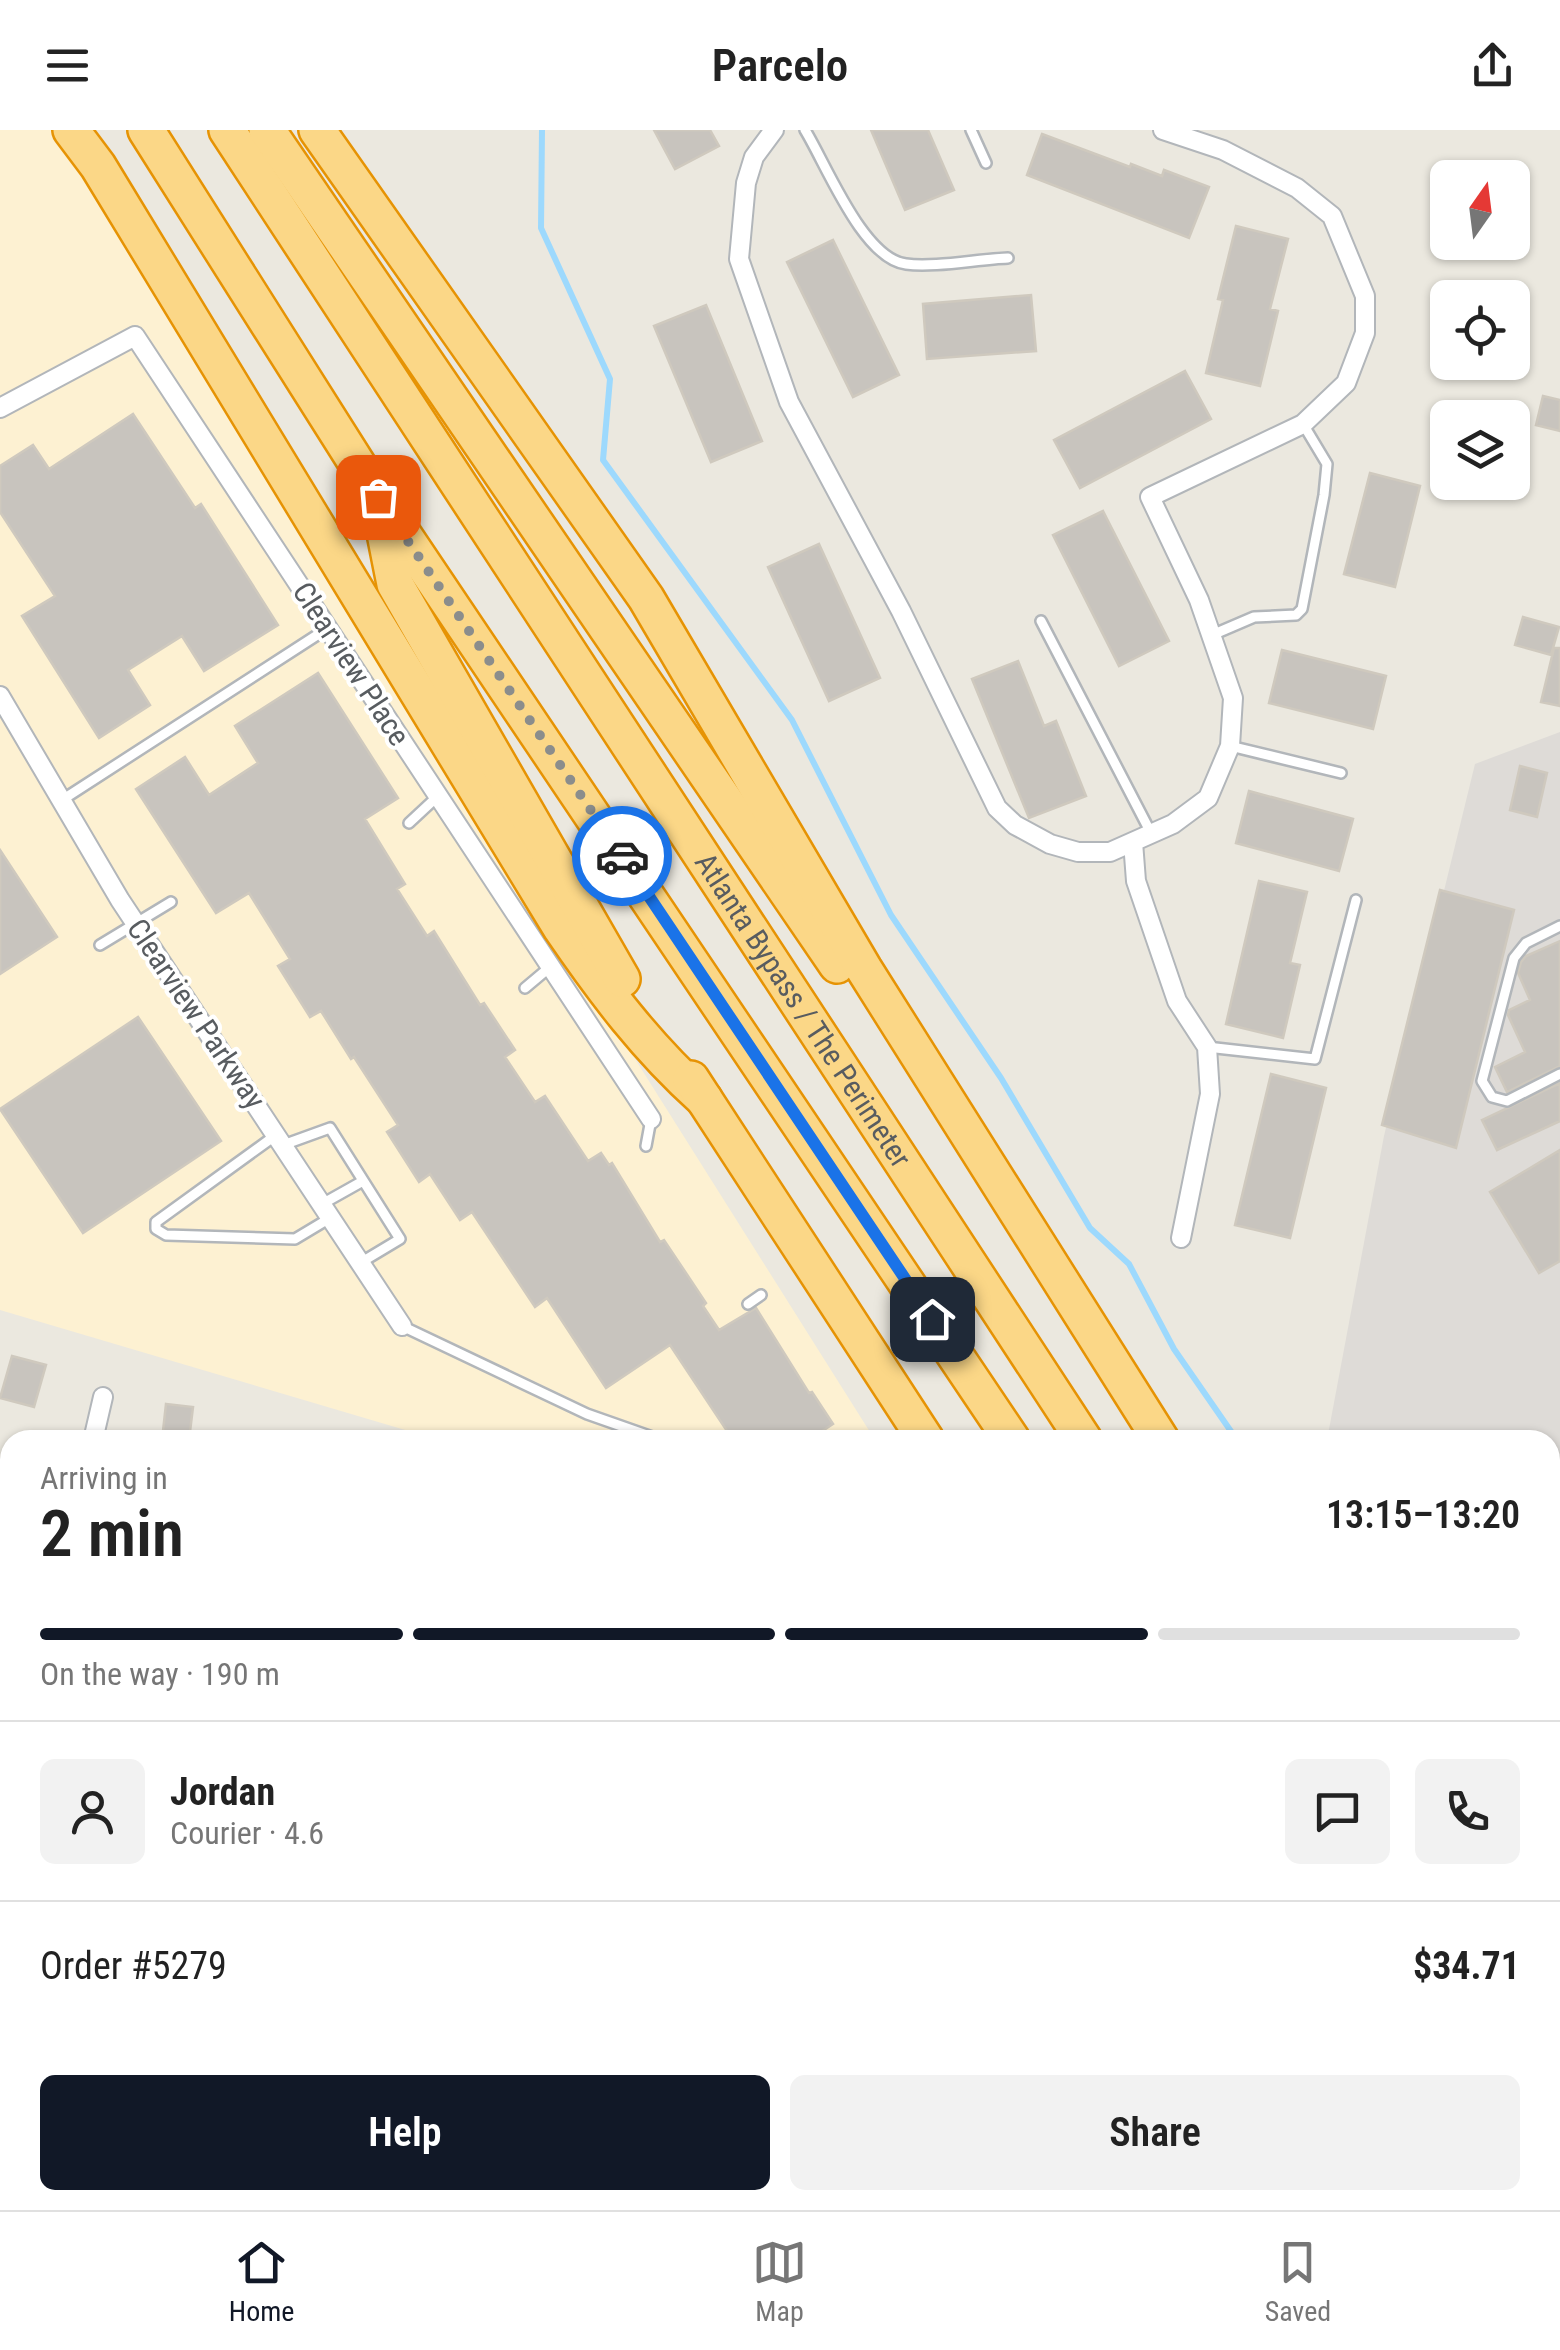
<!DOCTYPE html>
<html lang="en">
<head>
<meta charset="utf-8">
<style>
	:root { --surface:#fff; --page:#f2f2f2; --text:#222; --muted:#767676; --line:#e0e0e0; --accent:#111827 }
	body { margin:0; font-family:"Roboto Condensed",sans-serif; background:var(--page); color:var(--text); height:100vh; display:flex; flex-direction:column; font-size:38px; white-space:nowrap }
	* { box-sizing:border-box; margin:0 }
	p { font-size:32px; color:var(--muted) }
	.icon { flex:none; width:55px; height:55px; fill:none; stroke:currentColor; stroke-width:2; stroke-linecap:round; stroke-linejoin:round }
	.map { position:relative; flex:1; overflow:hidden }
	.drawer { position:absolute; left:0px; top:1300px; width:1560px; height:780px; display:flex; flex-direction:column; background:var(--surface); border-radius:30px 30px 0 0; box-shadow:0 2px 8px #0004 }
	.drawer>* { flex:none }
	.needle { width:65px; rotate:14deg }
	.tools { position:absolute; left:1430px; top:30px; display:grid; gap:20px }
	.tools a { display:grid; place-items:center; width:100px; height:100px; border-radius:15px; background:var(--surface); box-shadow:0 2px 8px #0004; font-size:50px }
	.pin { position:absolute; display:grid; place-items:center; width:85px; height:85px; color:#fff; margin:-42px; border-radius:20px; box-shadow:0 5px 15px #0006 }
	.courier { position:absolute; display:grid; place-items:center; width:100px; height:100px; margin:-50px; border:8px solid #1a73e8; border-radius:50%; background:#fff; color:#222; box-shadow:0 2px 12px #0007 }
	.overview em { font-style:normal; font-weight:600 }
	.overview div { display:flex; flex-direction:column-reverse }
	.overview { display:flex; align-items:center; justify-content:space-between; height:170px; padding:0 40px }
	h1 { font-size:65px; font-weight:600; line-height:75px }
	.bar { display:grid; grid-template-columns:repeat(4,1fr); gap:15px 10px; align-content:center; height:120px; padding:0 40px }
	.bar i { height:12px; border-radius:8px; background:var(--line) }
	.bar .selected { background:var(--accent) }
	.bar p { grid-column:span 4 }
	.line { display:flex; align-items:center; gap:25px; padding:0 40px; border-top:2px solid var(--line) }
	.line div { flex:1 }
	.round { display:grid; place-items:center; flex:none; width:105px; height:105px; border-radius:15px; background:var(--page) }
	.button { display:flex; gap:20px; margin-top:auto; padding:20px 40px }
	.button a { flex:1; height:115px; border-radius:15px; background:var(--accent); color:#fff; font-size:40px; font-weight:600; line-height:115px; text-align:center }
	.button a+a { background:var(--page); color:var(--text) }
	header { display:flex; justify-content:space-between; align-items:center; height:130px; padding:0 40px; background:var(--surface); font-size:45px; font-weight:600 }
	.tab-bar { display:flex; justify-content:space-around; align-items:center; height:140px; border-top:2px solid var(--line); background:var(--surface); font-size:28px; color:var(--muted) }
	.tab-bar a { display:grid; justify-items:center; gap:5px }
	.tab-bar .selected { color:var(--accent) }
	.map>svg:first-child { display:block }
	.commercial { fill:#fdf1d2 }
	.industrial { fill:#dedbd7 }
	.green { fill:#bde3bb }
	.lines { fill:none; stroke-linecap:round; stroke-linejoin:round }
	.stream { stroke:#9dd9fd; stroke-width:6 }
	.building { fill:#c8c4be; stroke:#cfc9be; stroke-width:2.5 }
	.lane-casing { stroke:#b2b6ba; stroke-width:14 }
	.street-casing { stroke:#b2b6ba; stroke-width:22 }
	.highway-casing { stroke:#e69304; stroke-width:40 }
	.lane { stroke:#fff; stroke-width:9 }
	.street { stroke:#fff; stroke-width:18 }
	.highway { stroke:#fbd787; stroke-width:35 }
	.done { stroke:#8b8d8c; stroke-width:10; stroke-dasharray:0 18 }
	.route { stroke:#1a73e8; stroke-width:12 }
	.labels { text-anchor:middle; stroke-width:8; stroke-linejoin:round; paint-order:stroke }
	.street-label { font-size:30px; fill:#585c60; stroke:#fff }
</style>
</head>
<body>
<header><svg class="icon" aria-label="menu" viewBox="0 0 24 24"><path d="M4 6h16M4 12h16M4 18h16"/></svg>Parcelo<svg class="icon" aria-label="share" viewBox="0 0 24 24"><path d="M12 15V3M7 8l5-5 5 5M5 13v7h14v-7"/></svg></header>
<div class="map">
<svg width="1560" height="2080" viewBox="0 0 1560 2080">
	<rect width="100%" height="100%" fill="#ebe8df"/>
	<path class="commercial" d="M0,0h57l505,813 313,497h-436l-439,-130z"/>
	<path class="industrial" d="M1560,602v1120l-10,-15v-397h-223l57,-304 91,-372z"/>
	<path class="green" d="M839,2070h279l1,10h-286z"/>
	<g class="lines">
		<path class="stream" d="M542,0l-1,98 69,151 -7,81 189,260 99,195 110,163 89,150 39,36 45,85 63,91
			M764,2080v-10"/>
	</g>
	<path class="building" d="M654,0h56l9,16 -44,23z
		M871,0h57l26,60 -49,20z
		M1042,4l88,33 1,-3 31,12 2,-6 45,17 -20,51 -162,-63z
		M1236,96l52,13 -18,70 8,2 -18,75 -54,-13 17,-73 -5,-1z
		M833,110l66,135 -46,22 -66,-135z
		M1031,165l5,56 -109,8 -4,-55z
		M706,175l56,136 -51,21 -57,-136z
		M1185,241l26,48 -131,69 -26,-48z
		M1543,266l17,4v31l-24,-6z
		M133,284l62,94 6,-4 77,121 -74,46 -22,-35 -54,34 22,35 -51,33 -77,-122 33,-20 -55,-84v-46l33,-21 16,24z
		M1370,343l50,13 -25,101 -51,-13z
		M1103,381l66,130 -50,25 -66,-131z
		M819,414l61,134 -51,23 -61,-134z
		M1523,487l36,10 -8,28 -36,-10z
		M1554,518h6v58l-19,-4z
		M1282,520l104,26 -13,53 -104,-26z
		M1018,531l26,65 12,-5 30,75 -57,22 -57,-139z
		M318,543l80,125 -33,21 40,65 -8,5 30,47 7,-5 46,74 4,-2 31,47 -10,7 30,45 10,-6 43,65 13,-8 8,12 3,-2 48,79 4,-2 42,63 -3,3 16,24 37,-22 53,85 3,-1 21,32 -24,16h-76l-63,-95 -64,43 -59,-90 -12,9 -63,-95 -12,8 -30,-46 -11,8 -32,-50 11,-7 -44,-68 -3,2 -30,-48 -11,6 -32,-51 12,-7 -41,-66 -33,20 -80,-124 49,-32 24,38 49,-32 -23,-37z
		M1520,636l27,7 -10,44 -27,-7z
		M1249,661l104,28 -14,52 -103,-28z
		M0,720l57,87 -57,37z
		M1259,751l48,11 -17,71 10,2 -17,73 -57,-14z
		M1440,760l74,20 -58,238 -74,-23z
		M1560,811v125l-53,26 -12,-25 30,-15 -17,-37 1,-5 21,-10 -12,-27 3,-11 5,-6z
		M138,887l83,124 -138,92 -83,-124z
		M1271,944l55,14 -36,150 -55,-13z
		M1560,953v38l-63,29 -15,-30z
		M1560,1020v111l-21,12 -49,-81z
		M12,1226l34,9 -12,42 -34,-9z
		M166,1274l27,3 -4,33h-27z"/>
	<g class="lines">
		<g class="lane-casing">
			<path id="lane" d="M805,0c21,34 58,129 101,134 27,4 73,-5 102,-6
				M971,0l15,33
				M1041,491l110,212
				M1212,505l42,-18 42,-2 6,-6 22,-114 3,-31 -24,-40
				M1230,616l111,27
				M62,670l266,-172
				M409,693l29,-27
				M1560,796l-34,17 -12,15 -32,123 10,16 15,4 53,-27
				M100,815l71,-43
				M525,858l25,-21
				M1207,917l108,12 41,-159
				M276,1005l-120,87v7l10,6 129,4 35,-21
				M283,1015l47,-17 70,111 -40,24
				M646,1016l5,-27
				M322,1074l41,-23
				M748,1174l13,-9
				M402,1196l185,88 74,26"/>
		</g>
		<g class="street-casing">
			<path id="street" d="M774,0l-20,27 -8,26 -7,76 50,143 112,209 96,197 18,17 35,19 28,8h32l63,-28 35,-26 22,-52 3,-48 -34,-98 -49,-103 153,-73 43,-41 19,-50v-37l-33,-80 -35,-28 -74,-38 -60,-20
				M0,278l135,-72 516,783
				M0,566l120,204 282,426
				M1133,712l3,39 41,120 30,46 3,47 -29,144
				M93,1310l10,-43
				M0,2009h10
				M225,2070l3,10
				M565,2080l6,-10"/>
		</g>
		<g class="highway-casing">
			<g id="highway">
				<path d="M71,0l27,36 463,762c43,63 86,120 143,171"/>
				<path d="M146,0l232,367 634,943"/>
				<path id="s1" d="M227,0l857,1310"/>
				<path d="M267,0l570,835"/>
				<path d="M317,0l329,468 218,371 297,471"/>
				<path d="M381,383l14,71 227,395"/>
				<path d="M691,949l235,361"/>
				<path d="M1550,1862l10,13"/>
				<path d="M1550,1906l10,14"/>
				<path d="M1550,2031l10,16"/>
				<path d="M1199,2070l2,10"/>
				<path d="M1251,2070l3,10"/>
				<path d="M1384,2070l4,10"/>
				<path d="M1447,2070l6,10"/>
				<path d="M1514,2070l7,10"/>
			</g>
		</g>
		<use href="#lane" class="lane"/>
		<use href="#street" class="street"/>
		<use href="#highway" class="highway"/>
	</g>
	<g class="lines">
		<path class="done" d="M378,367l244,359"/>
		<path class="route" d="M622,726l310,463"/>
	</g>
	<g class="labels">
		<g class="street-label">
			<text transform="translate(351 534) rotate(57)" y="10">Clearview Place</text>
			<text dy="10" stroke="none"><textPath href="#s1" startOffset="1052">Atlanta Bypass / The Perimeter</textPath></text>
			<text transform="translate(196 884) rotate(56)" y="10">Clearview Parkway</text>
		</g>
	</g>
</svg>
<div class="tools">
<a><svg class="needle" viewBox="-14 -14 28 28"><path d="M0-13l5 13h-10z" fill="#e53935"/><path d="M0 13l5-13h-10z" fill="#767676"/></svg></a>
<a><svg class="icon" aria-label="locate" viewBox="0 0 24 24"><circle cx="12" cy="12" r="6"/><path d="M12 2v4M12 18v4M2 12h4M18 12h4"/></svg></a>
<a><svg class="icon" aria-label="layers" viewBox="0 0 24 24"><path d="M12 4l9 5-9 5-9-5zM3 14l9 5 9-5"/></svg></a>
</div>
<div class="pin" style="left:378px;top:367px;background:#ea580c"><svg class="icon" aria-label="bag" viewBox="0 0 24 24"><path d="M5 8h14l-1 12H6zM9 8a3 3 0 0 1 6 0"/></svg></div>
<div class="pin" style="left:932px;top:1189px;background:#1f2937"><svg class="icon" aria-label="home" viewBox="0 0 24 24"><path d="M3 11l9-7 9 7M6 9v11h12V9"/></svg></div>
<div class="courier" style="left:622px;top:726px"><svg class="icon" aria-label="car" viewBox="0 0 24 24"><path d="M5 17H2v-5l4-1 3-4h7l3 4 3 1v5h-3M9 17h6M6 11h13"/><circle cx="7" cy="17" r="2"/><circle cx="17" cy="17" r="2"/></svg></div>
<section class="drawer">
<div class="overview"><div><h1>2 min</h1><p>Arriving in</p></div><em>13:15–13:20</em></div>
<div class="bar"><i class="selected"></i><i class="selected"></i><i class="selected"></i><i></i><p>On the way · 190 m</p></div>
<div class="line" style="height:180px"><a class="round"><svg class="icon" aria-label="person" viewBox="0 0 24 24"><circle cx="12" cy="8" r="4"/><path d="M4 21q1-7 8-7t8 7"/></svg></a><div><b>Jordan</b><p>Courier · 4.6</p></div><a class="round"><svg class="icon" aria-label="chat" viewBox="0 0 24 24"><path d="M4 5h16v11H9l-5 4z"/></svg></a><a class="round"><svg class="icon" aria-label="phone" viewBox="0 0 24 24"><path d="M5 4h4l2 5-3 2q2 4 5 5l2-3 5 2v4C11 20 4 13 5 4z"/></svg></a></div>
<div class="line" style="height:130px"><div>Order #5279</div><b>$34.71</b></div>
<div class="button"><a>Help</a><a>Share</a></div>
</section>
</div>
<nav class="tab-bar">
<a class="selected"><svg class="icon" aria-label="home" viewBox="0 0 24 24"><path d="M3 11l9-7 9 7M6 9v11h12V9"/></svg>Home</a>
<a><svg class="icon" aria-label="map" viewBox="0 0 24 24"><path d="M3 6l6-2 6 2 6-2v14l-6 2-6-2-6 2zM9 4v14M15 6v14"/></svg>Map</a>
<a><svg class="icon" aria-label="saved" viewBox="0 0 24 24"><path d="M7 4h10v16l-5-4-5 4z"/></svg>Saved</a>
</nav>
</body>
</html>
